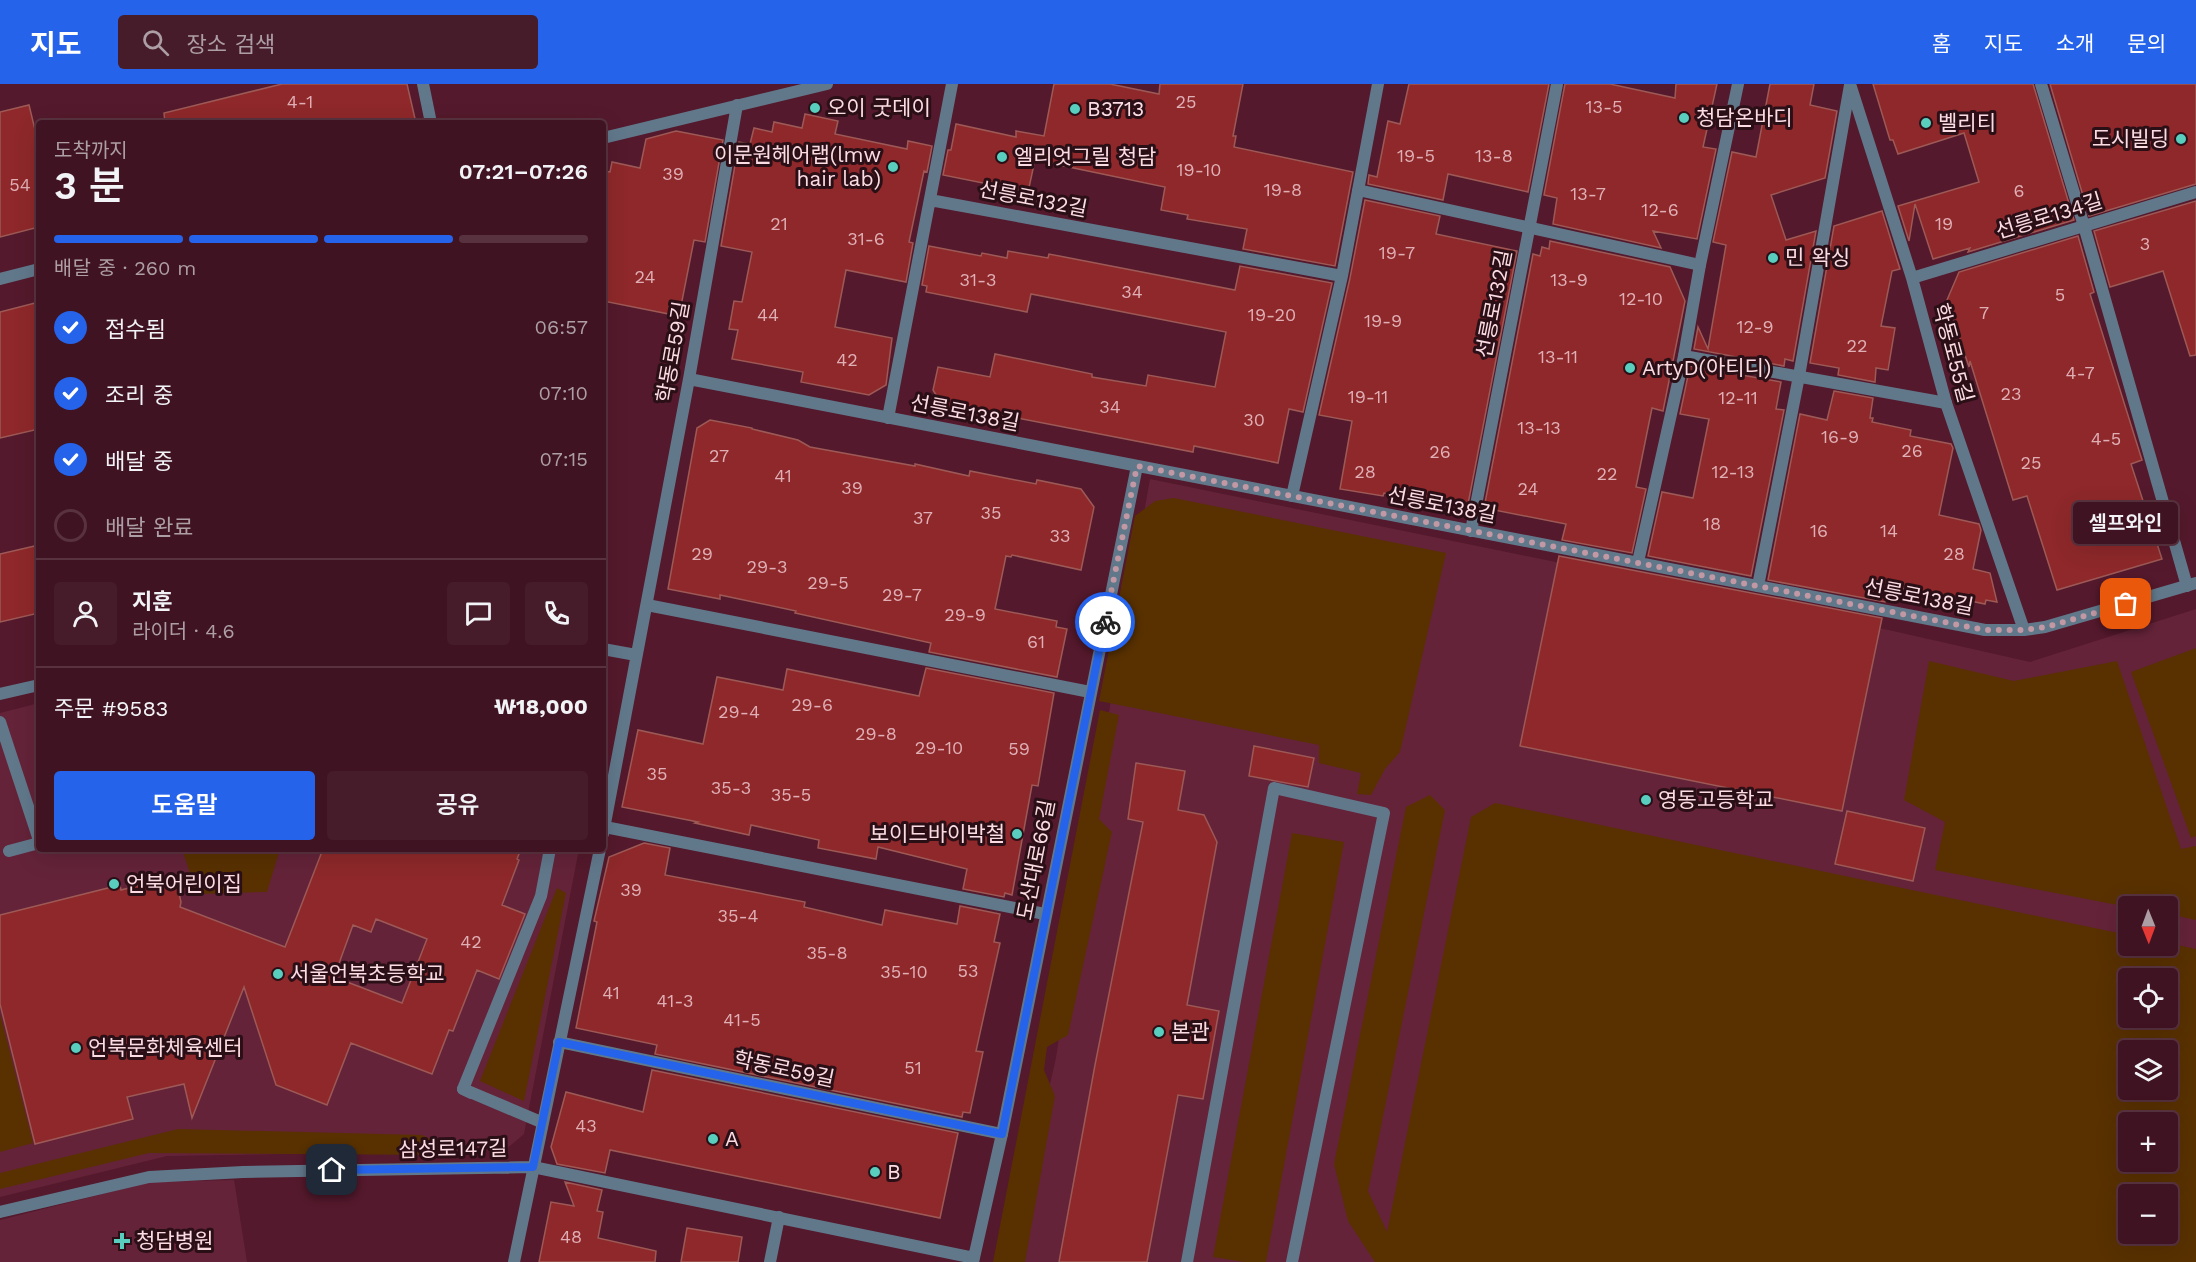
<!DOCTYPE html>
<html lang="ko">
<head>
<meta charset="utf-8">
<style>
	:root { --surface:#3f1321; --page:#461c2a; --text:#f1f3f6; --muted:#ad9ea5; --line:#58323f; --accent:#2563eb }
	body { margin:0; font-family:"Work Sans","Noto Sans KR",sans-serif; background:var(--page); color:var(--text); height:100vh; display:flex; flex-direction:column; font-size:22px; white-space:nowrap }
	* { box-sizing:border-box; margin:0 }
	p { font-size:20px; color:var(--muted) }
	.icon { flex:none; width:33px; height:33px; fill:none; stroke:currentColor; stroke-width:2; stroke-linecap:round; stroke-linejoin:round }
	.map { position:relative; flex:1; overflow:hidden }
	.side { position:absolute; left:36px; top:36px; width:570px; height:732px; display:flex; flex-direction:column; background:var(--surface); border-radius:6px; box-shadow:0 6px 24px #0002,0 0 0 2px var(--line) }
	.side>* { flex:none }
	.needle { width:39px; rotate:179deg }
	.controls { position:absolute; left:2118px; top:812px; display:grid; gap:12px }
	.controls a { display:grid; place-items:center; width:60px; height:60px; border-radius:6px; background:var(--surface); box-shadow:0 6px 24px #0002,0 0 0 2px var(--line); font-size:30px }
	.pin { position:absolute; display:grid; place-items:center; width:51px; height:51px; color:#fff; margin:-26px; border-radius:12px; box-shadow:0 3px 9px #0006 }
	.courier { position:absolute; display:grid; place-items:center; width:60px; height:60px; margin:-30px; border:4px solid #2563eb; border-radius:50%; background:#fff; color:#222; box-shadow:0 2px 8px #0007 }
	.bubble { position:absolute; height:42px; border-radius:6px; background:var(--surface); box-shadow:0 6px 24px #0002,0 0 0 2px var(--line); font-size:20px; font-weight:600; line-height:42px; text-align:center }
	.headline em { font-style:normal; font-weight:600 }
	.headline div { display:flex; flex-direction:column-reverse }
	.headline { display:flex; align-items:center; justify-content:space-between; height:102px; padding:0 18px }
	h1 { font-size:39px; font-weight:600; line-height:45px }
	.bar { display:grid; grid-template-columns:repeat(4,1fr); gap:9px 6px; align-content:center; height:72px; padding:0 18px }
	.bar i { height:8px; border-radius:4px; background:var(--line) }
	.bar .selected { background:var(--accent) }
	.bar p { grid-column:span 4 }
	.line { display:flex; align-items:center; gap:15px; padding:0 18px; border-top:2px solid var(--line) }
	.line div { flex:1 }
	.round { display:grid; place-items:center; flex:none; width:63px; height:63px; border-radius:6px; background:var(--page) }
	ol { padding:0 18px; list-style:none }
	li { display:flex; align-items:center; gap:18px; height:66px }
	li p { margin-inline-start:auto }
	li .icon { padding:6px; border-radius:50%; background:var(--accent); color:#fff; stroke-width:4 }
	li:last-child { color:var(--muted) }
	li i { width:33px; height:33px; border:3px solid var(--line); border-radius:50% }
	.cta { display:flex; gap:12px; margin-top:auto; padding:12px 18px }
	.cta a { flex:1; height:69px; border-radius:6px; background:var(--accent); color:#fff; font-size:24px; font-weight:600; line-height:69px; text-align:center }
	.cta a+a { background:var(--page); color:var(--text) }
	header { display:flex; align-items:center; gap:36px; box-sizing:border-box; height:84px; padding:0 30px; background:var(--accent); color:#fff }
	header strong { font-size:28px }
	nav { display:flex; gap:33px; margin-inline-start:auto; font-size:21px }
	.search { width:420px; height:54px; background:var(--page); display:flex; align-items:center; gap:15px; box-sizing:border-box; padding:0 21px; border-radius:6px; color:var(--muted); font-size:22px }
	.map>svg:first-child { display:block }
	.built { fill:#642339; fill-rule:evenodd }
	.green { fill:#593101; fill-rule:evenodd }
	.building { fill:#8e282a; stroke:#9d5956; stroke-width:1.5; fill-rule:evenodd }
	.lines { fill:none; stroke-linecap:round; stroke-linejoin:round }
	.lane { stroke:#61788b; stroke-width:12 }
	.street { stroke:#61788b; stroke-width:12 }
	.done { stroke:#c198a3; stroke-width:6; stroke-dasharray:0 10.8 }
	.route { stroke:#2563eb; stroke-width:8 }
	.poi-dot { fill:#59cebf; stroke:#2a0f17; stroke-width:2 }
	.labels { text-anchor:middle; stroke-width:6; stroke-linejoin:round; paint-order:stroke }
	.number-label { font-size:18px; fill:#e0afb5 }
	.poi-label { font-size:21px; fill:#fcdce3; stroke:#2a0f17; text-anchor:start }
	.street-label { font-size:21px; fill:#fcdce3; stroke:#2a0f17 }
</style>
</head>
<body>
<header>
<strong>지도</strong>
<div class="search"><svg class="icon" aria-label="search" viewBox="0 0 24 24"><circle cx="10" cy="10" r="6"/><path d="M15 15l6 6"/></svg>장소 검색</div>
<nav><a>홈</a><a>지도</a><a>소개</a><a>문의</a></nav>
</header>
<div class="map">
<svg width="2196" height="1178" viewBox="0 0 2196 1178">
	<rect width="100%" height="100%" fill="#54192c"/>
	<path class="built" d="M1150,395l743,152 137,31 166,-53v653h-1187l47,-204 56,-365zM2128,822h40v39h-40zM2128,894h40v39h-40zM2128,966h40v39h-40zM2128,1038h40v39h-40zM2128,1110h40v39h-40z
		M39,619v146h540l-55,285 -19,16 -338,6 -167,41v-484z
		M234,1096l13,82h-247v-42l150,-38z"/>
	<path class="green" d="M1174,414l272,55 -46,199 -15,17 -14,26 -14,-1 4,-21 -42,-10v-18l-220,-44 36,-185 20,-15z
		M2196,564v188l-5,2 -60,-166z
		M1929,577l85,20 103,-20 64,188 15,-3v74l-28,-6v-8l-40,1 -193,-37 10,-48 -41,-22z
		M1100,626l19,5 -20,104 13,13 -44,203 -21,12 -3,23 11,26 -30,166h-32z
		M1430,711l15,15 -77,381 19,41 84,-415 24,-14 633,132v10h40v-2l28,6v313h-821l-27,-41 -14,-57 72,-357zM2128,894h40v39h-40zM2128,966h40v39h-40zM2128,1038h40v39h-40zM2128,1110h40v39h-40z
		M1292,749l52,9 -78,420h-22l-31,-5z
		M182,765h98l-13,43 -70,2z
		M557,804l9,5 -42,208 -44,-20z
		M0,930l33,129 -33,9z
		M178,1045l244,6 28,13 1,7 -302,-2 -149,36v-16z"/>
	<path class="building" d="M282,0h125l9,39h-251l-1,-10z
		M1054,0h56l49,10 1,-10h83l-10,52h3l-2,11 119,25 -18,94 -92,-17 4,-20 -60,-10 1,-4 -27,-5 4,-23 -130,-27 -7,32 -85,-17 5,-25h3l5,-26 60,13v-6l28,5z
		M1409,0h140l-21,108 -80,-18 -5,26 -75,-16 1,-9 8,2 11,-56 12,3z
		M1565,0h45l65,14 1,-14h41l-14,63 13,2 -19,90 -44,-8 8,17 -108,-24 4,-26 -13,-3z
		M1770,0h44l-4,21 27,6 -12,67 -54,17 15,45 30,-9 -23,130 -8,-2 -1,7 -90,-17 4,-22 10,22 18,-104 -13,-3 19,-90 24,5z
		M1873,0h160l41,136 -106,32 2,-4 -37,11 -18,-55 -6,37 -11,-35 81,-24 -15,-49 -66,21 -5,-14h-3z
		M2050,0h146v100l-107,32z
		M29,21l10,41v81l-39,10v-125z
		M805,30l33,7 -3,13 72,15 1,-8 24,5 -5,26 -3,-1 -15,71 4,1 -7,39 -60,-12 -11,57 57,11 -6,47 -17,10 -68,-13 2,-10 -71,-13 6,-29 -9,-1 5,-28 8,1 10,-50 -31,-6 18,-104 11,2 4,-16 18,4 2,-10 28,6z
		M676,47l47,9 -18,102 -11,-2 -15,76 -76,-15v-130l7,1 2,-10 28,6 6,-29z
		M1365,116l75,16 -4,18 81,17 -49,253 -9,-2 -1,4 -74,-13 -1,3 -43,-7 12,-68 -33,-6 31,-137z
		M2196,117v154l-6,1 -27,-85 -53,16 -16,-56z
		M1882,127l18,58 -8,2 -11,55 14,2 -7,42 -12,-2 -1,14 -37,-7 1,-7 -29,-5 24,-137z
		M2078,152l16,56 -4,2 52,166 -11,4 31,95 -105,31 -30,-94 -14,4 -43,-139 -1,6 -22,-67 12,-28z
		M1550,157l120,26 15,34 -22,110 -11,-3 -16,79 10,2 -14,64 -70,-13 4,-16 -82,-16 49,-254 7,2 2,-9 7,2z
		M929,162l52,10 1,-3 25,5 1,-7 40,7 1,-4 186,36 5,-24 92,17 -29,129 -14,-3 -11,54 -84,-17 -1,6 -196,-38v3l-53,-9 -11,-18 5,-23 52,10 5,-23 97,20v3l54,9 2,-11 67,12 11,-55 -195,-38 -4,18 -101,-20 1,-6 -5,-1z
		M39,218v127l-39,9v-126z
		M1690,282l91,16 -5,27 8,1 -33,166 -103,-20 14,-64 31,6 16,-79 -29,-5z
		M1834,307l39,7 -3,20h3l-1,4 39,8 -1,6 41,8 2,4 -14,67 40,9 2,6 -8,39 17,4 7,29 -11,-2 -1,4 -76,-16v2l-20,-4 -4,16 -117,-22 32,-166 27,6z
		M710,336l42,8v1l46,11 12,7 105,19v-2l54,12 1,-5 66,13 1,-4 44,9 13,18 -13,63 -69,-15 -1,2 -5,-1 -11,53 62,12 -1,6 11,2 -10,48 -128,-25 2,-9 -136,-30 1,-2 -76,-16v4l-52,-10 29,-161z
		M39,461v68l-39,9v-68z
		M1559,472l323,62 -40,193 -322,-65z
		M926,584l128,25 -16,93 -6,-1 -20,110 -7,-2 -1,4 -41,-8 4,-20 -89,-22 -2,12 -58,-11 1,-8 -68,-15 -2,10 -54,-12 3,-1 -76,-15 16,-77 65,14 14,-67 66,13 4,-21 132,27z
		M1254,662l60,12 -6,29 -59,-11z
		M1136,679l49,8 -7,39 26,5 13,27 -30,163 32,6 -16,88 -25,-4 -31,167h-88l36,-197 48,-243 -15,-3z
		M1847,727l78,17 -12,53 -78,-17z
		M644,759l26,5 -5,27 140,27 -1,5 78,18 3,-15 72,14 3,-18 40,8 -6,28 6,1 -24,108 7,1 -13,61 -7,-1 -1,5 -307,-63 2,-9 -81,-17 21,-106 -3,-1 15,-64z
		M323,765h198l-4,10 2,1 -17,45 23,9 -26,65 -22,-9 -24,61 -4,-1 -17,44 -81,-31 -24,62 -51,-20 -32,-98 -52,131 -8,-34 -57,13 6,22 -98,25 -35,-140v-89l120,-30 1,5 54,-14 6,26 -1,5 105,40zM376,835l51,20 -25,64 -68,-26 19,-52 18,7z
		M652,986l306,63 -18,85 -330,-68 -5,23 -48,-9 -6,-17 15,-55 77,20z
		M565,1098l37,8 -5,21 6,1 -5,26 58,13 -1,11h-116l12,-60 23,4z
		M687,1144l55,9 -4,25h-57z"/>
	<g class="lines">
		<path class="lane" d="M423,0l8,39
			M2041,0l43,142 103,360
			M1358,106l342,75
			M930,116l412,76
			M1684,272l262,47
			M888,334l64,-334
			M1292,412l50,-220 36,-192
			M1471,447l86,-447
			M1758,502l41,-210 51,-291
			M647,521l443,87
			M605,743l440,87
			M9,767l30,-8
			M559,958l443,92
			M471,1009l-8,-4 78,-193 9,-47
			M770,1178l9,-45
			M1187,1178l87,-474 110,25 -92,449"/>
		<path class="street" d="M1850,0l62,194 34,125 78,227
			M603,54l224,-54
			M1912,194l284,-86
			M0,195l39,-10
			M689,295l1296,251h39l21,-3 151,-44
			M1638,478l46,-206 16,-91 38,-181
			M603,565l33,6
			M0,610l39,-9
			M0,638l39,118
			M603,750l86,-455 48,-274
			M463,1005l78,33
			M0,1128l149,-35 94,-5 290,-5 441,91
			M514,1178l86,-413
			M973,1178l29,-128 135,-668"/>
	</g>
	<g class="lines">
		<path class="done" d="M1105,538l32,-156 848,164h39l22,-3 80,-23"/>
		<path class="route" d="M332,1086l201,-3 26,-125 443,92 103,-512"/>
	</g>
	<g class="poi-dot">
		<circle cx="815" cy="24" r="6"/>
		<circle cx="1075" cy="25" r="6"/>
		<circle cx="1684" cy="34" r="6"/>
		<circle cx="1926" cy="39" r="6"/>
		<circle cx="2181" cy="55" r="6"/>
		<circle cx="1002" cy="73" r="6"/>
		<circle cx="893" cy="83" r="6"/>
		<circle cx="1773" cy="174" r="6"/>
		<circle cx="1630" cy="284" r="6"/>
		<circle cx="1646" cy="716" r="6"/>
		<circle cx="1017" cy="750" r="6"/>
		<circle cx="114" cy="800" r="6"/>
		<circle cx="278" cy="890" r="6"/>
		<circle cx="1159" cy="948" r="6"/>
		<circle cx="76" cy="964" r="6"/>
		<circle cx="713" cy="1055" r="6"/>
		<circle cx="875" cy="1088" r="6"/>
		<path d="M119 1148h6v6h6v6h-6v6h-6v-6h-6v-6h6z"/>
	</g>
	<g class="labels">
		<g class="number-label">
			<text x="300" y="24">4-1</text>
			<text x="1186" y="24">25</text>
			<text x="1604" y="29">13-5</text>
			<text x="1416" y="78">19-5</text>
			<text x="1494" y="78">13-8</text>
			<text x="1199" y="92">19-10</text>
			<text x="673" y="96">39</text>
			<text x="20" y="107">54</text>
			<text x="1283" y="112">19-8</text>
			<text x="2019" y="113">6</text>
			<text x="1588" y="116">13-7</text>
			<text x="1660" y="132">12-6</text>
			<text x="779" y="146">21</text>
			<text x="1944" y="146">19</text>
			<text x="866" y="161">31-6</text>
			<text x="2145" y="166">3</text>
			<text x="1397" y="175">19-7</text>
			<text x="645" y="199">24</text>
			<text x="978" y="202">31-3</text>
			<text x="1569" y="202">13-9</text>
			<text x="1132" y="214">34</text>
			<text x="2060" y="217">5</text>
			<text x="1641" y="221">12-10</text>
			<text x="1984" y="235">7</text>
			<text x="768" y="237">44</text>
			<text x="1272" y="237">19-20</text>
			<text x="1383" y="243">19-9</text>
			<text x="1755" y="249">12-9</text>
			<text x="1857" y="268">22</text>
			<text x="1558" y="279">13-11</text>
			<text x="847" y="282">42</text>
			<text x="2080" y="295">4-7</text>
			<text x="2011" y="316">23</text>
			<text x="1368" y="319">19-11</text>
			<text x="1738" y="320">12-11</text>
			<text x="1110" y="329">34</text>
			<text x="1254" y="342">30</text>
			<text x="1539" y="350">13-13</text>
			<text x="1840" y="359">16-9</text>
			<text x="2106" y="361">4-5</text>
			<text x="1912" y="373">26</text>
			<text x="1440" y="374">26</text>
			<text x="719" y="378">27</text>
			<text x="2031" y="385">25</text>
			<text x="1365" y="394">28</text>
			<text x="1733" y="394">12-13</text>
			<text x="1607" y="396">22</text>
			<text x="783" y="398">41</text>
			<text x="852" y="410">39</text>
			<text x="1528" y="411">24</text>
			<text x="991" y="435">35</text>
			<text x="923" y="440">37</text>
			<text x="1712" y="446">18</text>
			<text x="1819" y="453">16</text>
			<text x="1889" y="453">14</text>
			<text x="1060" y="458">33</text>
			<text x="702" y="476">29</text>
			<text x="1954" y="476">28</text>
			<text x="767" y="489">29-3</text>
			<text x="828" y="505">29-5</text>
			<text x="902" y="517">29-7</text>
			<text x="965" y="537">29-9</text>
			<text x="1036" y="564">61</text>
			<text x="812" y="627">29-6</text>
			<text x="739" y="634">29-4</text>
			<text x="876" y="656">29-8</text>
			<text x="939" y="670">29-10</text>
			<text x="1019" y="671">59</text>
			<text x="657" y="696">35</text>
			<text x="731" y="710">35-3</text>
			<text x="791" y="717">35-5</text>
			<text x="631" y="812">39</text>
			<text x="738" y="838">35-4</text>
			<text x="471" y="864">42</text>
			<text x="827" y="875">35-8</text>
			<text x="968" y="893">53</text>
			<text x="904" y="894">35-10</text>
			<text x="611" y="915">41</text>
			<text x="675" y="923">41-3</text>
			<text x="742" y="942">41-5</text>
			<text x="913" y="990">51</text>
			<text x="586" y="1048">43</text>
			<text x="571" y="1159">48</text>
		</g>
		<g class="poi-label">
			<text x="827" y="31">오이 굿데이</text>
			<text x="1087" y="32">B3713</text>
			<text x="1696" y="41">청담온바디</text>
			<text x="1938" y="46">벨리티</text>
			<text x="2169" y="62" text-anchor="end">도시빌딩</text>
			<text x="881" y="78" text-anchor="end">이문원헤어랩(lmw<tspan x="881" dy="24">hair lab)</tspan></text>
			<text x="1014" y="80">엘리엇그릴 청담</text>
			<text x="1785" y="181">민 왁싱</text>
			<text x="1642" y="291">ArtyD(아티디)</text>
			<text x="1658" y="723">영동고등학교</text>
			<text x="1005" y="757" text-anchor="end">보이드바이박철</text>
			<text x="126" y="807">언북어린이집</text>
			<text x="290" y="897">서울언북초등학교</text>
			<text x="1171" y="955">본관</text>
			<text x="88" y="971">언북문화체육센터</text>
			<text x="725" y="1062">A</text>
			<text x="887" y="1095">B</text>
			<text x="136" y="1164">청담병원</text>
		</g>
		<g class="street-label">
			<text transform="translate(1033 115) rotate(11)" y="7">선릉로132길</text>
			<text transform="translate(2049 132) rotate(-17)" y="7">선릉로134길</text>
			<text transform="translate(1494 220) rotate(-79)" y="7">선릉로132길</text>
			<text transform="translate(673 268) rotate(-80)" y="7">학동로59길</text>
			<text transform="translate(1953 269) rotate(75)" y="7">학동로55길</text>
			<text transform="translate(965 329) rotate(11)" y="7">선릉로138길</text>
			<text transform="translate(1442 421) rotate(11)" y="7">선릉로138길</text>
			<text transform="translate(1919 513) rotate(11)" y="7">선릉로138길</text>
			<text transform="translate(1036 776) rotate(-79)" y="7">도산대로66길</text>
			<text transform="translate(784 985) rotate(12)" y="7">학동로59길</text>
			<text transform="translate(453 1065) rotate(-1)" y="7">삼성로147길</text>
		</g>
	</g>
</svg>
<div class="controls">
<a><svg class="needle" viewBox="-14 -14 28 28"><path d="M0-13l5 13h-10z" fill="#e53935"/><path d="M0 13l5-13h-10z" fill="#ad9ea5"/></svg></a>
<a><svg class="icon" aria-label="locate" viewBox="0 0 24 24"><circle cx="12" cy="12" r="6"/><path d="M12 2v4M12 18v4M2 12h4M18 12h4"/></svg></a>
<a><svg class="icon" aria-label="layers" viewBox="0 0 24 24"><path d="M12 4l9 5-9 5-9-5zM3 14l9 5 9-5"/></svg></a>
<a>+</a>
<a>−</a>
</div>
<div class="pin" style="left:2126px;top:520px;background:#ea580c"><svg class="icon" aria-label="bag" viewBox="0 0 24 24"><path d="M5 8h14l-1 12H6zM9 8a3 3 0 0 1 6 0"/></svg></div>
<div class="pin" style="left:332px;top:1086px;background:#1f2937"><svg class="icon" aria-label="home" viewBox="0 0 24 24"><path d="M3 11l9-7 9 7M6 9v11h12V9"/></svg></div>
<div class="courier" style="left:1105px;top:538px"><svg class="icon" aria-label="bike" viewBox="0 0 24 24"><circle cx="6" cy="16" r="4"/><circle cx="18" cy="16" r="4"/><path d="M6 16l4-8h5l3 8M10 8l3 8H6M13 5h3"/></svg></div>
<div class="bubble" style="left:2073px;top:418px;width:105px">셀프와인</div>
<section class="side">
<div class="headline"><div><h1>3 분</h1><p>도착까지</p></div><em>07:21–07:26</em></div>
<div class="bar"><i class="selected"></i><i class="selected"></i><i class="selected"></i><i></i><p>배달 중 · 260 m</p></div>
<ol>
<li><svg class="icon" aria-label="check" viewBox="0 0 24 24"><path d="M5 12l5 5 9-10"/></svg>접수됨<p>06:57</p></li>
<li><svg class="icon" aria-label="check" viewBox="0 0 24 24"><path d="M5 12l5 5 9-10"/></svg>조리 중<p>07:10</p></li>
<li><svg class="icon" aria-label="check" viewBox="0 0 24 24"><path d="M5 12l5 5 9-10"/></svg>배달 중<p>07:15</p></li>
<li><i></i>배달 완료</li>
</ol>
<div class="line" style="height:108px"><a class="round"><svg class="icon" aria-label="person" viewBox="0 0 24 24"><circle cx="12" cy="8" r="4"/><path d="M4 21q1-7 8-7t8 7"/></svg></a><div><b>지훈</b><p>라이더 · 4.6</p></div><a class="round"><svg class="icon" aria-label="chat" viewBox="0 0 24 24"><path d="M4 5h16v11H9l-5 4z"/></svg></a><a class="round"><svg class="icon" aria-label="phone" viewBox="0 0 24 24"><path d="M5 4h4l2 5-3 2q2 4 5 5l2-3 5 2v4C11 20 4 13 5 4z"/></svg></a></div>
<div class="line" style="height:78px"><div>주문 #9583</div><b>₩18,000</b></div>
<div class="cta"><a>도움말</a><a>공유</a></div>
</section>
</div>
</body>
</html>
